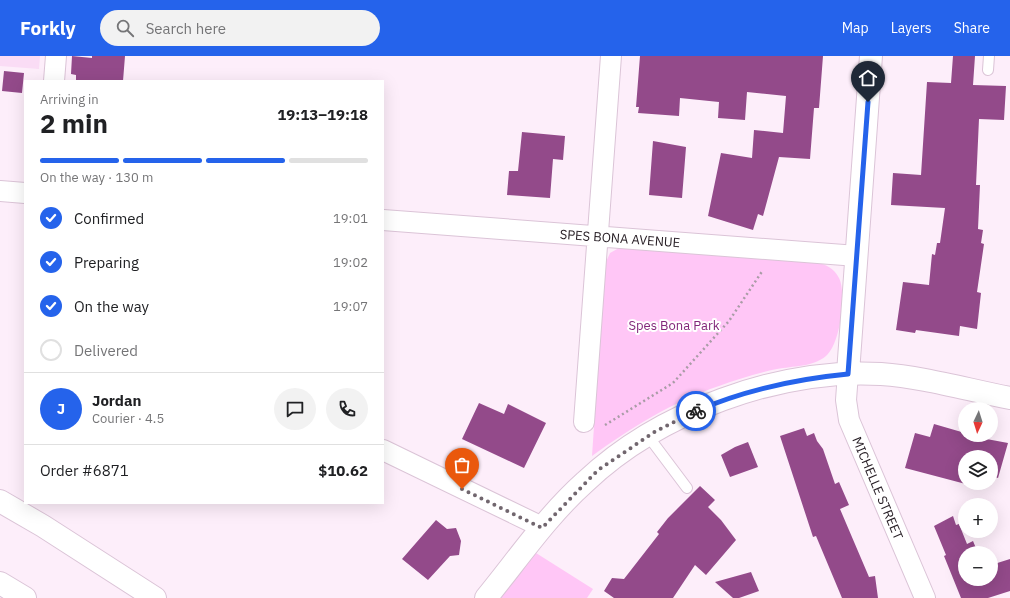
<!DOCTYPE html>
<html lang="en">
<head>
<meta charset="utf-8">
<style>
	:root { --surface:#fff; --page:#f2f2f2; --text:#202124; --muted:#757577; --line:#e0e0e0; --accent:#2563eb }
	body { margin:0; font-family:"IBM Plex Sans",sans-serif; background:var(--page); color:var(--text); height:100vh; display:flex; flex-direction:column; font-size:15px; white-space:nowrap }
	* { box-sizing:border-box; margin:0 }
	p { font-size:13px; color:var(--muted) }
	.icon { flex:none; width:22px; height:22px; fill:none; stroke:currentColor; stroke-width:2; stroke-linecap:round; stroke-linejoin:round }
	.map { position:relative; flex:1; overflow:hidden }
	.panel { position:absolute; left:24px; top:24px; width:360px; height:424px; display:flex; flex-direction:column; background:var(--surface); border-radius:0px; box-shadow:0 4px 16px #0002 }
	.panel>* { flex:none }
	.needle { width:26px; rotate:184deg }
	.fabs { position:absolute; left:958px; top:346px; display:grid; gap:8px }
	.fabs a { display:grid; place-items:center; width:40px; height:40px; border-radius:50%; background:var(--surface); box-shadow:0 4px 16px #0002; font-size:20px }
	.pin { position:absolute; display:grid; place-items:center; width:34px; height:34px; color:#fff; margin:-41px -17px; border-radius:50% 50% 50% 0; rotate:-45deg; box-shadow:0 0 4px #0007 }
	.pin .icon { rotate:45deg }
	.courier { position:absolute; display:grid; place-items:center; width:40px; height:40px; margin:-20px; border:3px solid #2563eb; border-radius:50%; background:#fff; color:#222; box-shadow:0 1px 5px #0007 }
	.overview em { font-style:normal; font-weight:700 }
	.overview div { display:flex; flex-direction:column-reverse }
	.overview { display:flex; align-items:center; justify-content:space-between; height:68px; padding:0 16px }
	h1 { font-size:26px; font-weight:700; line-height:30px }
	.bar { display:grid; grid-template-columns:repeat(4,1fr); gap:6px 4px; align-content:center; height:48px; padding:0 16px }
	.bar i { height:5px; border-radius:3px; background:var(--line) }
	.bar .selected { background:var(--accent) }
	.bar p { grid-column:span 4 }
	.line { display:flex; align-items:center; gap:10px; padding:0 16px; border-top:1px solid var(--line) }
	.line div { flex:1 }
	.round { display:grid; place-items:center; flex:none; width:42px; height:42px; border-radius:21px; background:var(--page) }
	ol { padding:0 16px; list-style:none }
	li { display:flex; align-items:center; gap:12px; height:44px }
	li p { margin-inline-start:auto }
	li .icon { padding:4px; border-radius:50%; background:var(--accent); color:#fff; stroke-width:4 }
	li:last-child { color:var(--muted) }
	li i { width:22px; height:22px; border:2px solid var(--line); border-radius:50% }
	header { display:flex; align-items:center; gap:24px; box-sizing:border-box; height:56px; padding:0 20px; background:var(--accent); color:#fff }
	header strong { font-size:19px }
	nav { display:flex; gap:22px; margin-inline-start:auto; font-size:14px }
	.search { width:280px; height:36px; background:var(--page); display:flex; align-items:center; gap:10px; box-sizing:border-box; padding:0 14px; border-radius:22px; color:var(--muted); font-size:15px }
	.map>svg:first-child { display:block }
	.built { fill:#fadcf5 }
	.green { fill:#ffc6f6 }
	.building { fill:#934a8a }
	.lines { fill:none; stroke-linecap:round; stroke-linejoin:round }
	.lane-casing { stroke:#dbc4d7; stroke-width:12 }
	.street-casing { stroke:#dbc4d7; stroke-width:22 }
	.secondary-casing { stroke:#dbc4d7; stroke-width:24 }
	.highway-casing { stroke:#dbc4d7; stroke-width:24 }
	.path { stroke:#a99ca6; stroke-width:2.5; stroke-dasharray:2 3; stroke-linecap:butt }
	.lane { stroke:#fff; stroke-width:10 }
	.street { stroke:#fff; stroke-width:20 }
	.secondary { stroke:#fff; stroke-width:22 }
	.highway { stroke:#fff; stroke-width:22 }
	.done { stroke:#71666e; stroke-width:4; stroke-dasharray:0 7.2 }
	.route { stroke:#2563eb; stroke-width:5 }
	.labels { text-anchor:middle; stroke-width:4; stroke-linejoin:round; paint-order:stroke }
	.street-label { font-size:13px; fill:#251c23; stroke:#fff }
	.park-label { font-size:13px; fill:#82277a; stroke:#fff }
</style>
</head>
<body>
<header>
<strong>Forkly</strong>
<div class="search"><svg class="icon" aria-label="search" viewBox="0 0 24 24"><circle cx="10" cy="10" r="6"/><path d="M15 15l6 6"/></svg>Search here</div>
<nav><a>Map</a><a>Layers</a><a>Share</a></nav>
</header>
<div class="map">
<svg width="1010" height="542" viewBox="0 0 1010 542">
	<rect width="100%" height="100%" fill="#fdeefa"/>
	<path class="built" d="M0,0h40l-1,13 -39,-3z"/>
	<path class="green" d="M619,192l196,14c10,2 19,6 24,16 8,16 1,67 -13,78 -13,11 -33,10 -49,13 -20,4 -39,10 -58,17 -47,16 -88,42 -127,70l13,-192 5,-11z
		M536,497l57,36 -6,9h-87z"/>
	<path class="building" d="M72,0l20,2v-2h33l-2,25h-47v-6l-5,-1z
		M640,0h183l-4,52h-5l-4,51 -31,-2 -16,59 -5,-2 -5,16 -45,-14 13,-63 31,5 2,-28 29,3 3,-37 -39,-4 -2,28 -27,-2 1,-16 -39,-4 -1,18 -41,-3 1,-6h-3z
		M953,0h22l-2,29 33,1 -2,34 -25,-1 -3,66h4l-2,44 5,1 -2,13 3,1 -7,48 4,1 -4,36 -17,-3 -1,10 -43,-6 -1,3 -19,-3 7,-48 26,3 3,-31 3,1 2,-12h3l5,-35 -54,-3 2,-32 28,2 6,-93 24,1z
		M4,15l20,2 -2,20 -20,-2z
		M522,76l43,4 -2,24 -10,-1 -3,39 -43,-3 2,-24h9z
		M653,85l33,6 -4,51 -33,-3z
		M479,347l25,11 4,-10 38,19 -22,45 -62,-29z
		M934,368l31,9v2l43,8 -10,35 -7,-2v-19h-26v26h13l-1,4 -72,-19 10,-35 15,4z
		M804,372l3,8 7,-3 3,8 6,8 12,35 4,-2 10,23 -9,4 29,68 6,-1 3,22h-36l-26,-62 -3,1 -33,-101z
		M748,386l10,25 -28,10 -9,-22 14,-8z
		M700,430l15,14 -7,7 13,13 15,20 -30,35 -11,-10 -22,33h-59l-10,-7 8,-13 12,1 35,-45 -2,-2 11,-14z
		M953,460l3,9 3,-1 8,20 6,-3 5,12h-13v26h26v-14l19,-6v32l-22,7h-27l-17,-42 2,-1 -12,-29z
		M436,464l11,9 9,-1 5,13 -2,14 -9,1 -22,24 -26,-21z
		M751,516l8,19 -20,7h-6l-18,-16z"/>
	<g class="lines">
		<g class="lane-casing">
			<path id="lane" d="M988,14l1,-14
				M648,380l39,52"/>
		</g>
		<g class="street-casing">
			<path id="street" d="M54,25l2,-25
				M0,135l25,2
				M383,164l474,36
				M848,317l-2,27 3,20 76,178
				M584,366l27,-366
				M383,394l159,77"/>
		</g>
		<g class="secondary-casing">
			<path id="secondary" d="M848,317l23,-317
				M486,542c32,-39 61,-82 99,-116 74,-70 194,-114 296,-108 43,3 87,16 129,24"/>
		</g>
		<g class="highway-casing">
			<path id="highway" d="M0,445l43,25 112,72
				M0,527l25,15"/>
		</g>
		<path class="path" d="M605,369l68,-42 56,-62 34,-51"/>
		<use href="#lane" class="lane"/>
		<use href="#street" class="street"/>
		<use href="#secondary" class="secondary"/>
		<use href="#highway" class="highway"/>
	</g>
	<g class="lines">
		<path class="done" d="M462,433l80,39 56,-58 58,-39 40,-20"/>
		<path class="route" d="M696,355c49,-21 100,-32 152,-37l20,-272"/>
	</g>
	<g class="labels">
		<g class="street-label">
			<text transform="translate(620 182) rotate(4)" y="5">SPES BONA AVENUE</text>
			<text transform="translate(878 432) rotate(67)" y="5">MICHELLE STREET</text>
		</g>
		<g class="park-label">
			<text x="674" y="274">Spes Bona Park</text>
		</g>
	</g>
</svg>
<div class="fabs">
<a><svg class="needle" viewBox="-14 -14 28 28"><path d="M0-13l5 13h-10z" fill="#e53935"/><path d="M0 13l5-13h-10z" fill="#757577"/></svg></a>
<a><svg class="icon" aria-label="layers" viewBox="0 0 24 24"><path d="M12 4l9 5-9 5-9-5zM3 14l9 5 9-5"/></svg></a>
<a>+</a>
<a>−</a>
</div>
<div class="pin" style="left:462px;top:433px;background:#ea580c"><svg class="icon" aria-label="bag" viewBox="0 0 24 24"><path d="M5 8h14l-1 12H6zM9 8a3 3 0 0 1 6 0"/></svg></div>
<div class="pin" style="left:868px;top:46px;background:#1f2937"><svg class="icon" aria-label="home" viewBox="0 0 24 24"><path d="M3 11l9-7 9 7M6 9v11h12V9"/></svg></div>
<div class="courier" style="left:696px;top:355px"><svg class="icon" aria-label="bike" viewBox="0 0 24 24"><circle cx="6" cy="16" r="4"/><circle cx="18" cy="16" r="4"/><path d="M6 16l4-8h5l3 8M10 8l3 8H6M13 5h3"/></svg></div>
<section class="panel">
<div class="overview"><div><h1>2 min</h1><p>Arriving in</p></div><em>19:13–19:18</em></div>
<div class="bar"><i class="selected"></i><i class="selected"></i><i class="selected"></i><i></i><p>On the way · 130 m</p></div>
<ol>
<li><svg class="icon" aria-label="check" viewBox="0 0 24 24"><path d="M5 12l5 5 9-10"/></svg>Confirmed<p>19:01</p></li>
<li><svg class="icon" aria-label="check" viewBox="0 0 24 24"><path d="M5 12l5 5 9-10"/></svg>Preparing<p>19:02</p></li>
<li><svg class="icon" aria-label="check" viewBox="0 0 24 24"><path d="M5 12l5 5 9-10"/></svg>On the way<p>19:07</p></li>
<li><i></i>Delivered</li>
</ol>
<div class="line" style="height:72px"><b class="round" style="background:var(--accent);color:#fff">J</b><div><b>Jordan</b><p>Courier · 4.5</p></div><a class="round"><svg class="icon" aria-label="chat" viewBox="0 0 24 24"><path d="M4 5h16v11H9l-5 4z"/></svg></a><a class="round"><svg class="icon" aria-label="phone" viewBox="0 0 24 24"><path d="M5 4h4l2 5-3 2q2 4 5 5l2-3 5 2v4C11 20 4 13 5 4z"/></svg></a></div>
<div class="line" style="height:52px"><div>Order #6871</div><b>$10.62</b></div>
</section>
</div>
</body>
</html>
